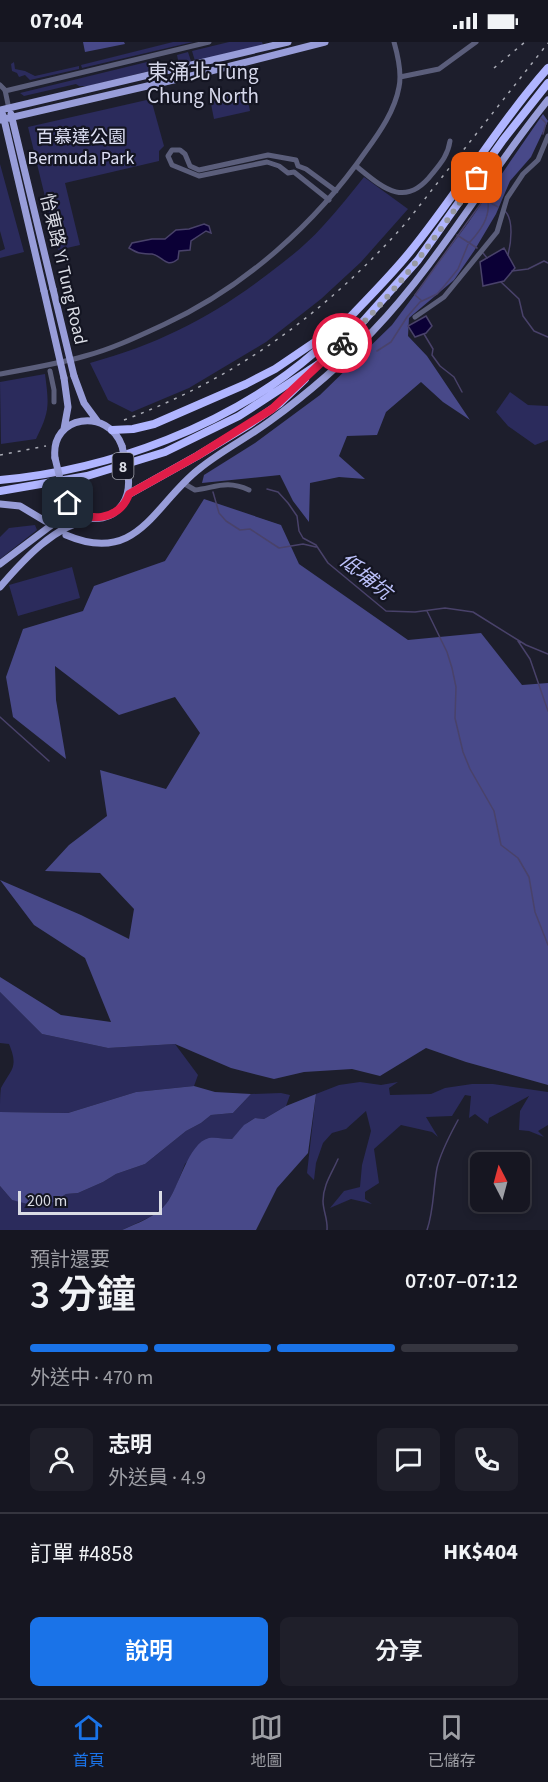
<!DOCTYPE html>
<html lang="zh-TW">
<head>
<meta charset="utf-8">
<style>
	:root { --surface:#161621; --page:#1f1f2a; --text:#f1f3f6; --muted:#9e9fa5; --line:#35353f; --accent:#1a73e8 }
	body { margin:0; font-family:"Source Sans 3","Noto Sans TC",sans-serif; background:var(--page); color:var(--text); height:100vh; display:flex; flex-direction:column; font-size:22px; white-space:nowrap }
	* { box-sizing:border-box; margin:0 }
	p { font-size:20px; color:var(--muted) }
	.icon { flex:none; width:33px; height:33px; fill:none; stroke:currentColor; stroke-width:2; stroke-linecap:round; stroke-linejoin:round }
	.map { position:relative; height:1188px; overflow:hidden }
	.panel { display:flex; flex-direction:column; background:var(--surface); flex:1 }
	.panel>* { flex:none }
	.needle { width:39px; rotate:354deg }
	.tools { position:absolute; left:470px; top:1110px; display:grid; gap:12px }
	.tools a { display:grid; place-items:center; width:60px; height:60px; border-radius:9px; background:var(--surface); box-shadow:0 3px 9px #0003,0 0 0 2px var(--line); font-size:30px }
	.scale { position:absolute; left:18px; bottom:15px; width:144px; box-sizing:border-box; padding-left:6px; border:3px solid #dadce5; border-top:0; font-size:16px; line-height:21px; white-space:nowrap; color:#dadce5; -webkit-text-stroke:4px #141522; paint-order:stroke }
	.pin { position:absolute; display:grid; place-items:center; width:51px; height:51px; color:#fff; margin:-26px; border-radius:12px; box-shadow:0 3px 9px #0006 }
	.courier { position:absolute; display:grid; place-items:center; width:60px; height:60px; margin:-30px; border:4px solid #e11d48; border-radius:50%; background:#fff; color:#222; box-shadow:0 2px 8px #0007 }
	.summary em { font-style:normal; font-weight:600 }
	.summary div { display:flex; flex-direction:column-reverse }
	.summary { display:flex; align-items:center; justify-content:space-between; height:102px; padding:0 30px }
	h1 { font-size:39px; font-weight:600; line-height:45px }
	.bar { display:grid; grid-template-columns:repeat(4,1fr); gap:9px 6px; align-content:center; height:72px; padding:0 30px }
	.bar i { height:8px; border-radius:4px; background:var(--line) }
	.bar .selected { background:var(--accent) }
	.bar p { grid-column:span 4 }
	.line { display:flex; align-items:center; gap:15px; padding:0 30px; border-top:2px solid var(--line) }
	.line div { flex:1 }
	.round { display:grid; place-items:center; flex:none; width:63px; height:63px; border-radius:9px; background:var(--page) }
	.button { display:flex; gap:12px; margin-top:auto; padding:12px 30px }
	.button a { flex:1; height:69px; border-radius:9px; background:var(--accent); color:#fff; font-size:24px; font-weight:600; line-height:69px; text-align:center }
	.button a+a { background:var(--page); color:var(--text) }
	.status { display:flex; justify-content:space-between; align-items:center; height:42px; padding:0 30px; background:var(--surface); direction:ltr }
	.status svg { height:16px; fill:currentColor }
	.tabs { display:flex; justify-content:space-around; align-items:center; height:84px; border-top:2px solid var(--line); background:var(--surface); font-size:16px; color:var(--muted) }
	.tabs a { display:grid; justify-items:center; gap:3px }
	.tabs .selected { color:var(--accent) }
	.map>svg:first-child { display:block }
	.green { fill:#2b2b5c }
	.forest { fill:#484989 }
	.water { fill:#0b0036; stroke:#49426a; stroke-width:1.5 }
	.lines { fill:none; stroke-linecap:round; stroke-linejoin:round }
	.stream { stroke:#49426a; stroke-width:1.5 }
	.minor { stroke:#5b5e7b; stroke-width:5 }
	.major { stroke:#989dd9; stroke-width:7 }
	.highway { stroke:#b0b5ff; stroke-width:8 }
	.rail { stroke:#a8aab4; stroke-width:1.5; stroke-dasharray:3 6; stroke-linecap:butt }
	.major-bridge { stroke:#989dd9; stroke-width:7 }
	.done { stroke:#989aa4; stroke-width:6; stroke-dasharray:0 10.8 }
	.route { stroke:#e11d48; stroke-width:8 }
	.labels { text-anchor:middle; stroke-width:4.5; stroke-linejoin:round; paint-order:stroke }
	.shield { fill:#141522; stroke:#9fa0aa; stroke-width:1.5 }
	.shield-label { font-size:16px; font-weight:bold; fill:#dadce5 }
	.park-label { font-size:18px; fill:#dee0f4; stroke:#141522 }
	.street-label { font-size:18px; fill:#dadce5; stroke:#141522 }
	.water-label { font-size:20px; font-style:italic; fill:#bcc1fa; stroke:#141522 }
	.quarter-label { font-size:21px; fill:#d5d7ea; stroke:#141522 }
</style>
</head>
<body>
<div class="status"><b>07:04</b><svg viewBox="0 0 49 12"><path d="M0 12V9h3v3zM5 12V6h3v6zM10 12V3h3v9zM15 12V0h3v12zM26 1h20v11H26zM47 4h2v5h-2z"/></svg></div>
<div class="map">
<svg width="548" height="1188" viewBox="0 0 548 1188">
	<rect width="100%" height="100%" fill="#1d1e2c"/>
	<path class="green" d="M173,0h20l-111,26 -1,-3z
		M229,0h33l1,3 -68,16 -3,-10z
		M188,10l3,9 -103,25h-9l-3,-2 -52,12 -4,-3 131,-32 1,5 26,-6 -1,-5z
		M14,20l1,7 10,2 10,5 44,-10v3l-49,11 -5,-5 -6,2 -2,-4 -5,-2 -1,-7z
		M246,49l4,20 -36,8 -4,-20z
		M151,57l13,47 -5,5v10l-94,22 15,62 -22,5 -30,-123z
		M0,122l24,88 -24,6v-7l5,-2 -5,-18z
		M364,135l44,32 -47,53 -40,37 -55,43 -77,46 -57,24 -24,-12 -18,-37c69,-19 122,-46 178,-89 20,-15 39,-30 55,-48 15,-16 28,-33 41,-49z
		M45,332c4,31 5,37 -9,65l-35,5 -1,-62z
		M510,350l18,13 20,1v34l-13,5 -27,-19 -12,-14z
		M35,483l2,5 -37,29v-22l9,-9z
		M72,525l8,31 -62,18 -9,-31z
		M0,950l42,42 66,14 67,-4 23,31 -4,11 -58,6 -68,21 -68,-1c0,-7 0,-18 1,-24 10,-19 18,-20 8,-44l-9,-1z
		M360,1040l21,3 17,-3 -9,6 1,7 41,-1 14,-6 27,-4h21l55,8v33l-10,6 6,6 -15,-6 -10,-1 1,-19 9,-15 -40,22 -1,6 -13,-10 -6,4 2,-22 -6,-1 -13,21 -26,1 12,20 -6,-5 -31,-7 -27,24 5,34 -14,9v7l7,5 -21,-5 -21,9 14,-17 16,-4 2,-22 9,-34 -5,-20 -20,18 -14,4 -9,10 -7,20 -2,17 -7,-7 9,-79 23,-9z
		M281,1051l9,2 -4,11 -22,13 -9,-1 -8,5 -15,16 -22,-1 -25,26 -10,25 -9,16 -16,12 -28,13h-122v-44l12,14 38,4 16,-10 12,-1 25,-11 13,-8 29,-10 41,-33 15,-8 10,-8 22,-2 18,-19z"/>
	<path class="forest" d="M83,0h41l1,2 -40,8z
		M543,72l5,7 -17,36 -21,24 -14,33 -22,37 -20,29 -45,38 -1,18 19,20 43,64 -27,-18 -22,-20 -35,30 -9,23 -30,1 -8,20 26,23 -26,-2 -29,6 -1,39 -16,-21 -13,-26 -78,8 2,-8 51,-32 65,-48 72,-70 76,-102z
		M204,457l77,26 18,39 109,76 73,-7 41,52 26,-2v402l-82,-23 -40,-14 -46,28 -28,-7 -48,3 -30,7 -43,-11 -56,-24 -67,4 -66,-14 -42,-42v-15l61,38 50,7 -26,-64 -51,-33 -34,-45 81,35 48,24 5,-30 -34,-36 -55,-2 24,-26 38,-29 -7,-46 66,19 34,-56 -25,-36 -56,18 -64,-49 1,34 10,59 -53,-42 -7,-40 17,-48 60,-18 11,-25 71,-25z
		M194,1044l21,6 36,2 -18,19 -22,2 -10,8 -15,8 -41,33 -29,10 -13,8 -25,11 -12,1 -16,10 -18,1 -20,-5 -12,-14v-74l68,1 68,-21z
		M316,1052l-8,59 -31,35 -21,42h-134c15,-7 34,-13 44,-26 13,-16 22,-61 43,-66 7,-1 16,1 23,1l12,-14 11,-7 9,1 22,-13z"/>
	<path class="water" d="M204,182l5,2 2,7 -5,-2 -15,10 -1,9 -11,1 -1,8c-12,10 -15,-3 -26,-5 -12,-1 -11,1 -23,-6l3,-5 20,-4h13l11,-9 13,-1z
		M504,206l11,20 -11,13 -21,5 -3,-24z
		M426,274l6,10 -6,7 -11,4 -7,-11z"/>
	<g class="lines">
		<path class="stream" d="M541,76l5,5 -3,11
			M505,169c9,9 6,32 3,44
			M457,193l20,13
			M470,200c10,-11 20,-24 18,-40
			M483,211l4,5
			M512,229l16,-2 16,-8 4,2
			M501,240l18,17 4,17 11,15 14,6
			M422,259l-7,-6 69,-96 14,8
			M424,292l9,15 -1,6 8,11 14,11 8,15
			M377,309l14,-9 16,-25 13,-15 17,-8 8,-9 13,-16 11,-27
			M267,447l11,3 10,11 9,13 2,15 4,7 13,7 12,18 58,48 29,1 30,-4 28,4 53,33 22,9
			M213,450l6,21 7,8 14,9 10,-1 29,19 24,-4 13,3
			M427,569l20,41 5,16 4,19 -1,31 8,34 7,17 24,42 7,34 17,13 11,19 6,35 13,33
			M518,599l12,18 18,52
			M0,675l49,44
			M327,1188c1,-11 -4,-19 -4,-29 0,-16 9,-28 15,-42
			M427,1188c7,-20 6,-41 10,-62 4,-17 13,-33 21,-48"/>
		<path class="minor" d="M400,35l39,-8 37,-27
			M0,43l5,5 4,19
			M5,49l204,-49
			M356,124c27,22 49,43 76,8 9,-11 16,-19 18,-33
			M329,158l-35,-28 -6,1 -9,-7 -12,-4 -68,14 -27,-11 -4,-9 4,-6h8l5,4 5,12 9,4 69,-15 28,5 2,6 8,3 30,22
			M415,275l29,-20 53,-65 10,-34 16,-24 15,-14 10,-24
			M50,329l4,19v12
			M0,332c28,-5 57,-10 85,-18 27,-7 54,-20 80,-32 80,-37 151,-101 201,-173 14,-19 29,-41 33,-64 3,-14 -1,-31 -5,-45
			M183,441l12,7c22,-3 32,-10 54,0"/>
		<path class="major" d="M0,68l288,-68
			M11,72l42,175
			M3,73l41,176
			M0,78l195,-45 130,-33
			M74,334l10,27 14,19
			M64,387l4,-22 -4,-29
			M55,416c-5,-43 53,-51 67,-12
			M63,449c12,43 72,34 65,-17
			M0,462l20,2 25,15
			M66,493c72,31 88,-31 133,-66 22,-18 48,-31 71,-48 37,-27 72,-57 103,-90 67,-70 114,-156 175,-231
			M0,522l53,-40 7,-9 6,-16
			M0,545c25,-29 54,-61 93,-69"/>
		<path class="highway" d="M112,388l21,-1 21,-5 92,-40 29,-15 59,-40
			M0,438c110,-10 231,-55 315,-128 14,-12 26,-26 39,-39 18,-19 38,-39 55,-60 49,-60 88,-127 139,-185
			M0,449l87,-15 78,-24 74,-36 81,-53 31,-28 67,-75 85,-120 45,-57
			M129,452l68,-38 53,-32 29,-20 26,-25"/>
		<path class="rail" d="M494,26l31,-26
			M124,378c113,-42 201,-107 281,-196l143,-181
			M0,413l46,-9"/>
		<path class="major-bridge" d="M53,247l21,87
			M44,249l20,87
			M122,404l6,28
			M55,416l8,33"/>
	</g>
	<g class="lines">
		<path class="done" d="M342,301c53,-48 94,-106 135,-165"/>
		<path class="route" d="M68,461c17,22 52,18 61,-9l68,-38 75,-47 70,-66"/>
	</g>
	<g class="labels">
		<rect class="shield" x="112.5" y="411" width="21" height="26" rx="4.5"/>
		<g class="shield-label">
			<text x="123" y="430">8</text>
		</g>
		<g class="park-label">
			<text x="81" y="101">百慕達公園<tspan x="81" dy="21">Bermuda Park</tspan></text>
		</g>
		<g class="street-label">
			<text transform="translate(64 227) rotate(77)" y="6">怡東路 Yi Tung Road</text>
		</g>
		<g class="water-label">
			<text transform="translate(366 534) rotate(39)" y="7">低埔坑</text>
		</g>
		<g class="quarter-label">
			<text x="203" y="37">東涌北 Tung<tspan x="203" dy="24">Chung North</tspan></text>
		</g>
	</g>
</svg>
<div class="tools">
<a><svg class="needle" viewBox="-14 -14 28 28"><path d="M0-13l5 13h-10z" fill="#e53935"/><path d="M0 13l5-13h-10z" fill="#9e9fa5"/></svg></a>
</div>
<div class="scale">200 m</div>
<div class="pin" style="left:477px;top:136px;background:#ea580c"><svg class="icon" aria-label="bag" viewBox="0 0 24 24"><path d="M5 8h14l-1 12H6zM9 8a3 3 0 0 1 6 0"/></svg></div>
<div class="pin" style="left:68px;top:461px;background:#1f2937"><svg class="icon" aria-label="home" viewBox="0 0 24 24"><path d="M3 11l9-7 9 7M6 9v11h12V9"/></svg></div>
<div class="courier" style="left:342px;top:301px"><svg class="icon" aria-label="bike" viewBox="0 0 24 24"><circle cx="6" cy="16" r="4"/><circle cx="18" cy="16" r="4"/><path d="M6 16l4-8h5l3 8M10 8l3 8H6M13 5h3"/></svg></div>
</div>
<section class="panel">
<div class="summary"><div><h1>3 分鐘</h1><p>預計還要</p></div><em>07:07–07:12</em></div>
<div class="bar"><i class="selected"></i><i class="selected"></i><i class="selected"></i><i></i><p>外送中 · 470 m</p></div>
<div class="line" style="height:108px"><a class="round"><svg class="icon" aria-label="person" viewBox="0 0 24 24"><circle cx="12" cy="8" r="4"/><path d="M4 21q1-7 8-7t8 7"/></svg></a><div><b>志明</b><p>外送員 · 4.9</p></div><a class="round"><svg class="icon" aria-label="chat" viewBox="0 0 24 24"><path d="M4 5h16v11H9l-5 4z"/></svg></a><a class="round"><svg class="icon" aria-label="phone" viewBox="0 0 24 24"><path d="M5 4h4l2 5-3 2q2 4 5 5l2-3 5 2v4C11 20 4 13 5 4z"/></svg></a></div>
<div class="line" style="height:78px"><div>訂單 #4858</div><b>HK$404</b></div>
<div class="button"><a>說明</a><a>分享</a></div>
</section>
<nav class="tabs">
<a class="selected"><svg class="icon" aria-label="home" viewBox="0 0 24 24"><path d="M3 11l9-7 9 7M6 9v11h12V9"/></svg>首頁</a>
<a><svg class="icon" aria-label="map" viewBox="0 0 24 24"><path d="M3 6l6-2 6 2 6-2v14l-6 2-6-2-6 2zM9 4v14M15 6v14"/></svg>地圖</a>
<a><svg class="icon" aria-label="saved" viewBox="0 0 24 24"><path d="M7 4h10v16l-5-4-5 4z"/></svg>已儲存</a>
</nav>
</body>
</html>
